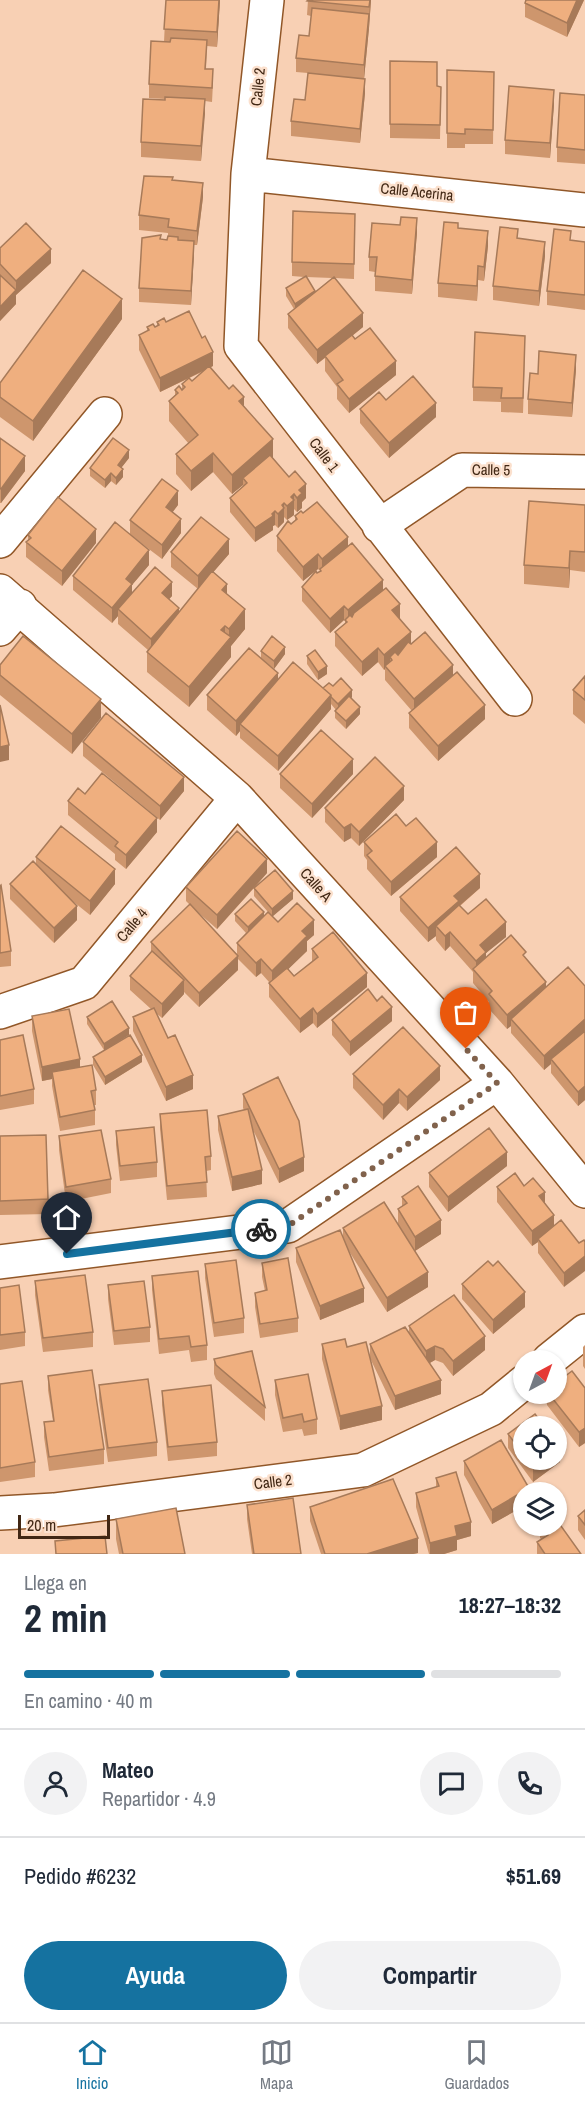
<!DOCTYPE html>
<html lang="es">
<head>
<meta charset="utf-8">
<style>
	:root { --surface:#fff; --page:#f2f2f3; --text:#1f2937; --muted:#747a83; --line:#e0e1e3; --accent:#1572a0 }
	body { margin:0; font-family:"Archivo Narrow",sans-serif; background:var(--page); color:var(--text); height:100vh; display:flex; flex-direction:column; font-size:22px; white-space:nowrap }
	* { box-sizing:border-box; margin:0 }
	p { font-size:20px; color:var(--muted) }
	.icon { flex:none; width:33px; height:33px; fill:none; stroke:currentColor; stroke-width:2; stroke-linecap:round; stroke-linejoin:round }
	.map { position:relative; height:1554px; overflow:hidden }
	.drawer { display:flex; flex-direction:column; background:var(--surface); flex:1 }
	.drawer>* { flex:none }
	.needle { width:39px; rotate:41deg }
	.controls { position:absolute; left:513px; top:1350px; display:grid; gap:12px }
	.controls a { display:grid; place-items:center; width:54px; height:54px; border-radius:50%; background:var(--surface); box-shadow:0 2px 4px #0004; font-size:30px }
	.scale { position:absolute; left:18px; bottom:15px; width:92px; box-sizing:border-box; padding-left:6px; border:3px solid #412714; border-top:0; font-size:16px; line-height:21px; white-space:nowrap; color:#412714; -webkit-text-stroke:4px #fbe0cd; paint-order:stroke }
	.pin { position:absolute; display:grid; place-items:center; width:51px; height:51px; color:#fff; margin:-62px -26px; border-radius:50% 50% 50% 0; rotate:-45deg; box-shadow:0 0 6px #0007 }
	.pin .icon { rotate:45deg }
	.courier { position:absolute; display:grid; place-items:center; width:60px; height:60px; margin:-30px; border:4px solid #1572a0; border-radius:50%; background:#fff; color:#222; box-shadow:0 2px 8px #0007 }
	.head em { font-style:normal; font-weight:700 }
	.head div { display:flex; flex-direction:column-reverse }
	.head { display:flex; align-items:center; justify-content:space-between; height:102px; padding:0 24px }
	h1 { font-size:39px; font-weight:700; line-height:45px }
	.bar { display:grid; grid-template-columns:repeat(4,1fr); gap:9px 6px; align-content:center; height:72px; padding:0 24px }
	.bar i { height:8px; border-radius:4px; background:var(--line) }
	.bar .current { background:var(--accent) }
	.bar p { grid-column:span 4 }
	.line { display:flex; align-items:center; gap:15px; padding:0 24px; border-top:2px solid var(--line) }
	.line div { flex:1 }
	.round { display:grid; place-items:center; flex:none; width:63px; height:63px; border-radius:32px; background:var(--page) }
	.button { display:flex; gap:12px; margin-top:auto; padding:12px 24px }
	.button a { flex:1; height:69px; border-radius:36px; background:var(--accent); color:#fff; font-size:24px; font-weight:700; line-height:69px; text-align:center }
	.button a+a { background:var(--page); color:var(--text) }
	.tab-bar { display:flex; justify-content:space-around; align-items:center; height:84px; border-top:2px solid var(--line); background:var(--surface); font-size:16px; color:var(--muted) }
	.tab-bar a { display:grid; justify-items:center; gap:3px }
	.tab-bar .current { color:var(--accent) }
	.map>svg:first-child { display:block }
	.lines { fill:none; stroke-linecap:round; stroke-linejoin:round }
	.minor-casing { stroke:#915728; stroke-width:36 }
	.minor { stroke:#fff; stroke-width:33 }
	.wall { fill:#ce966d; fill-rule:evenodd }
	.shaded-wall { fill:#a77a59 }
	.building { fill:#efaf7f; stroke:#a77a59; stroke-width:1.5 }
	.done { stroke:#81624c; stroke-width:6; stroke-dasharray:0 10.8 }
	.route { stroke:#1572a0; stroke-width:8 }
	.labels { text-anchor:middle; stroke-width:5; stroke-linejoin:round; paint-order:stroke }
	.street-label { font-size:15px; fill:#412714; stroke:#fbe0cd }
</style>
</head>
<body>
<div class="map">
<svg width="585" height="1554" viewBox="0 0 585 1554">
	<rect width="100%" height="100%" fill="#f8d0b4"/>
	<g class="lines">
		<g class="minor-casing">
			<path id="minor" d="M267,0l-19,174 -7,172 274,353
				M248,174l337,36
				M379,526l83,-56 123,2
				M0,541l105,-127
				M0,591l237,207 260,285 88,108
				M0,629l20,-23
				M0,1012l84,-29 153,-185
				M0,1262l288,-36 209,-143
				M549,1360l36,-29
				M0,1513l54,-3 309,-40 128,-61 33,-27"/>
		</g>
		<use href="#minor" class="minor"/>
	</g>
	<path class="wall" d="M166,0h54l-3,47 -10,-1 -1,23 7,14 -1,19 -7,-1 -4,60 -60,-4v-15l24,-42v-1l-16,-1v-14l15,-42z
		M308,0h63l-2,28 -5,51 1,14 -5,50 -69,-7v-15l14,-21 3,-27 -12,-1v-14l13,-22 2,-20 -4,-1z
		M525,0h59l-17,37 -42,-20z
		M390,61l47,25 4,1 -1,52 -50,-1z
		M447,70l47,2 -1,72h-28v4h-18z
		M585,95v69l-28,-2v-15z
		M554,104l-4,54 -45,-4v-14z
		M173,180l30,17 -6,48h-3l-3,60 -52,-3v-14l22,-49 6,1 1,-4v-3l-29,-3v-15z
		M355,214l-1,65 -19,-1 28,49 -11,9 3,3 41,36 -47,38 -12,-14v-12l-12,-16v-13l-8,6 -29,-36v-14l6,-5 -8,-13v-8l18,-11 -12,-1v-14zM306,277l26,1 -17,14z
		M400,225l17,7 -5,62 -37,-3v-19l-6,-1v-14z
		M458,228l30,18 -4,35 -6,-1 -1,21 -39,-4v-14z
		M518,238l27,18 -6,50 -46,-6v-14z
		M571,240l14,2v68l-38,-5v-14z
		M0,248l51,15 -35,32v9l-16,17z
		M122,319l-89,122 -33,-24v-34z
		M157,322h9l47,44 -2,1 33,39 29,52 33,40 -4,4v6l-5,4 -3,-3v6l-7,5 -3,-3v5l-6,6 -3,-3 -2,1v4l-18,12 -25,-30v-14l13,-12v-1l-11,9 -19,-22 -22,19 -15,-17v-20l13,-10 -20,-23v-20l6,-6v-5h7v-6l10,-3 12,-10 -44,21 -21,-42v-15l8,-4v-4h8l2,-1z
		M525,351l-2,62 -22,-1v-10l-28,-1v-14z
		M576,369l-4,48 -44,-3v-15l10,-25z
		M386,400l50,17 -47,41 -29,-35v-14z
		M0,438l25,33 -24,32h-1z
		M129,458l-8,10 2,9 -7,8 -5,-4 -6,7 -15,-12v-8z
		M178,505l-6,7 9,21 -19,26 -29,-22 16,28 -17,20v7l40,4 -3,3 10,13 19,-23 -27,-22v-15l58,2 -16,18 14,22 18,35 -14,17v11l-42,50 -42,-35v-20l1,-2 -30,-26v-8l-6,7 -39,-33v-14l57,-41v-15z
		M585,505v67l-15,-2 -1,18 -45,-4v-19z
		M303,513l45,34 35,43 16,29 12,24 42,32 32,44 -47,42 -29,-33v-15l3,-2 -27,-31v-11l-1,1 -6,-8 -16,14 -27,-30v-14l10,-8v-3l-1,-1 -14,13 -28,-32v-14l18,-16 -2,-2 -15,12 -26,-30v-15l18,-15v-5z
		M28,535l68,8 -34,43 -36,-29v-15l2,-1z
		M261,651l24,3 -11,15 -10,-8 14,18 45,9 10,-2 19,11 -1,1 9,16 -14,15 -11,-11v-7l1,-1 -5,-6v5l-53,62 -38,-33v-7l-4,5 -29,-26v-15l54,-37z
		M307,656l20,18 -9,6 -11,-16z
		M0,665l101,34 -29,55 -72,-59z
		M585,676v48l-12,-10v-24z
		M83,742l101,49 -24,29 -77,-64z
		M280,774h73l-41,44 -32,-30z
		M85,794l72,38 -31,37 -11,-9v-6l-47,-39v-14z
		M404,800l-45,46 -8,-8 -7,4 -19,-20v-14z
		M406,826l31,31 -46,39 -24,-27v-9l-3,-4v-14z
		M36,857l79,27 -25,31 -20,-16 7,21 -23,23 -44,-44v-15l26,-20z
		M267,873l-12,14 38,12 -21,17 6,6 36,13 -7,6v10l-19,18 6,7 18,-14v-13l55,38 -50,41 -4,-5 -13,10 -31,-36v-15l-8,-9 -5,4 -18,-18v11l-39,37 -15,-15v2l-22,24 -6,-5 37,76 -27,12 -33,-70v-14l18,-8 -21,-19v-14l21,-24v-10l39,-37 -4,-4v-14zM254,888v8l14,16 -4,4 -29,-2v7l11,12 -9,10v11l-44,-46 24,21z
		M0,886l11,65v15l-11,1z
		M480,888l-20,18 8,8 38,23 -20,16v4l40,2 20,28 39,-1v114l-7,6 -27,-33v-9l-7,6 -33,-37v-7l-4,3 -18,-20v-7l-16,-19v-11l-23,-26 -5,5 -9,-11v-4l-8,6 -28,-31v-14z
		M377,1001l15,20 -42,35 -18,-21v-15z
		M32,1016l48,51 16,23v15h-2l1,5v15l-35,6 -8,-45v-7l-10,2 -10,-50z
		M87,1017l55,45 -37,23 -12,-20v-8l11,-7 -17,-26z
		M0,1040l34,49v15l-34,6z
		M353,1074l87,6 -33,31 -8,-8 -16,17 -30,-32z
		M243,1094l61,77 -25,12 -26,-53 9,54 -30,7 -14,-61v-14l26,-6 -1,-2z
		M160,1114l51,42v14l-5,1 1,26 -40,3 -7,-71z
		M116,1131l41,31v15l-37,4 -4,-36z
		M0,1136l48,63v15l-48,1z
		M59,1136l52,43v14l-45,9 -7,-52z
		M507,1166l-59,46 -19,-25v-14z
		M524,1186l21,17 9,23 25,17 -15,44 -26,-34v-11l-6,4 -35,-44v-15z
		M402,1197l39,37 -26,17 -17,-27v-15l4,-3z
		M343,1228l85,59 -41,25 -40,-64 17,54 -44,18 -24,-58v-14l47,-9z
		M262,1263l36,55v14l-38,6 -5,-31v-14l10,-2 -3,-14z
		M205,1264l39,54v15l-30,4 -9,-59z
		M493,1266l32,41 -32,27 -31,-35v-15z
		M152,1276l55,69v15l-16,2 -2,-12 -30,4 -7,-64z
		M35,1281l58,51v15l-50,5 -8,-57z
		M108,1285l42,42v15l-36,3 -6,-46z
		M0,1288l25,44v14l-25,4z
		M409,1326l76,24 -32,26 -10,-13 -8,-3 -5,3 11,31 -46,16 -25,-52 12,62 -42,10 -18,-71v-15l25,3 23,11v-14l39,-11z
		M585,1345v24l-2,-3v-19z
		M214,1359l51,48v14l-49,-42 -2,-5z
		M48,1376l56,73v15l-55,7 -5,-34v-15l9,-1 -5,-31z
		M275,1380l42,39v15l-13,2 -2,-7 -19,3 -8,-37z
		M0,1384l35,78v15l-35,5z
		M99,1385l58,57v14l-49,6 -9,-62z
		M585,1388v55l-6,4 -32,-42v-11h9z
		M162,1391l55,51v14l-49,5 -6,-56z
		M524,1426v34h32l4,2 -27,20 -25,-34v-14z
		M464,1461l65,31h-5v14l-32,18 -28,-49z
		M436,1478l35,58 -14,4v10l-13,4h-15l-13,-47v-14l20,-6z
		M247,1505l54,49h-49l-5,-35z
		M310,1507l108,46 -5,1h-92l-11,-33z
		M585,1510v30l-7,-10v-14z
		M116,1519l69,35h-66l-3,-15z
		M540,1526h16l25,28h-44v-12l4,-3 -1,-1z"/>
	<path class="shaded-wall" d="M219,0h1l-3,47v-15z
		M370,0h1l-2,28 -5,51v-14l5,-44z
		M577,0h7l-17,37v-14z
		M365,79v14l-5,50v-14z
		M554,90v14l-4,54v-15z
		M205,99v15l-4,47v-15z
		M203,183v14l-6,48v-14z
		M417,218v14l-5,62v-14z
		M488,231v15l-4,35v-14z
		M194,241v14l-3,50v-14z
		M545,242v14l-6,50v-15z
		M51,249v14l-35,32v-14z
		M478,266v14l-1,21v-15z
		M16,290v14l-16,17v-14z
		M315,291l-20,20v-7z
		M122,299v20l-89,122v-20z
		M363,313v14l-46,37v-14z
		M213,352v14l-53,26v-14z
		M576,355v14l-4,48v-14z
		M396,361v14l-47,38v-14z
		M244,397v20l-5,-16z
		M436,403v14l-47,41v-15z
		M273,439v20l-30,19v7l-11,9v-19z
		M129,450v8l-11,14v-7z
		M213,453v19l-22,19v-20z
		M25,456v15l-24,32v-14z
		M123,469v8l-7,8v-7z
		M111,473v8l-6,7v-8z
		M306,484v14l-4,4v6l-5,4v-14l2,-8z
		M178,491v14l-12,16v-14z
		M294,494v21l-7,5v-14l4,-9z
		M284,503v19l-6,6v-14l4,-9z
		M275,511v14l-2,1v4l-18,12v-14z
		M181,519v14l-19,26v-14z
		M96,529v14l-34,43v-15z
		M348,537v14l-26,23v-15z
		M229,539v15l-31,36v-14z
		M149,550v15l-17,20v14l-14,10v7l-6,7v-15l14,-29z
		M570,551v19l-1,18v-20z
		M318,554v15l-15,12v-14z
		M383,580v14l-35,30v-14z
		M172,582v14l-10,11v-14z
		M227,584v19l-5,-13z
		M400,604v15l-8,-9z
		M344,606v14l-14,13v-14z
		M179,608v14l-28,32v-15z
		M245,609v20l-14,17v11l-42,50v-20l32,-57 4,-4v19l4,-5v-11z
		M411,632v14l-19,14 -2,-3v8l-5,1v3l-1,1v-15z
		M285,647v7l-11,15v-8z
		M378,648v14l-16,14v-14z
		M453,665v14l-39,34v-14z
		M327,666v8l-9,6v-8z
		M278,673v15l-38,36v7l-4,5v-15z
		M352,690v7l-14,15v-8z
		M331,695v14l-53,62v-15z
		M101,699v19l-29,36v-20z
		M485,705v14l-47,42v-15z
		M360,707v7l-14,15v-8z
		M9,745v15l-9,2v-15z
		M353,759v15l-41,44v-14z
		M184,777v14l-24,29v-14z
		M404,786v14l-45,46v-14z
		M157,818v14l-31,37v-14z
		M351,824v14l-7,4v-14z
		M437,842v15l-46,39v-14z
		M267,859v14l-50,56v-14z
		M115,869v15l-25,31v-14z
		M480,874v14l-44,38v10l-8,6v-14l26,-32z
		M293,891v8l-21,18v-8z
		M77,906v14l-23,23v-15z
		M264,912v7l-16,16v-8z
		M314,920v15l-7,6v10l-35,34v-14l30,-40z
		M506,922v15l-20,16v14l-10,5v-11l4,-16z
		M450,932v14l-5,5v-15z
		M238,956v14l-39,37v-14z
		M261,959v14l-5,4v-14z
		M367,973v14l-50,41v-14z
		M184,980v14l-22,24v-14z
		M546,982v14l-35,23v7l-4,3v-14z
		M392,1007v14l-42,35v-14z
		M313,1008v15l-13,10v-14z
		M585,1019v14l-34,26v5l-7,6v-14z
		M129,1028v7l-25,16v-7z
		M142,1055v7l-37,23v-8z
		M80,1059v14l-28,-1v7l-10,2v-14z
		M440,1066v14l-33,31v-14z
		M193,1075v14l-27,12v-14z
		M585,1086v14l-7,6v-14z
		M399,1089v14l-16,17v-15z
		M507,1152v14l-59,46v-15z
		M304,1157v14l-25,12v-14z
		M262,1170v14l-30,7v-14z
		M545,1192v14l-6,-10z
		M554,1215v14l-16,10v3l-6,4v-15z
		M441,1220v14l-26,17v-14z
		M585,1256v15l-21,16v-14z
		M428,1272v15l-41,25v-14z
		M364,1288v14l-44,18v-14z
		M525,1292v15l-32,27v-14z
		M485,1336v14l-32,26v-15z
		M435,1346v14l-9,5v-14z
		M441,1380v14l-46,16v-14z
		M382,1406v14l-42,10v-14z
		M585,1428v15l-6,4v-15z
		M560,1448v14l-27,20v-14l11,-8h12v-10z
		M529,1488v4h-5v14l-32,18v-14z
		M471,1522v14l-14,4v10l-13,4h-14v-11l25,-17z
		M418,1538v15l-5,1h-46z"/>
	<path class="building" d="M166,0h53l-2,32 -53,-3z
		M308,0h62l-1,7 -62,-6z
		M526,0h51l-10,23 -42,-20z
		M312,8l57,6 -5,51 -68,-7 3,-23 10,1z
		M171,38l36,2 -2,29h8l-1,19 -63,-4 2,-43 19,1z
		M390,61l47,1v24l4,1 -1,38 -50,-1z
		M447,70l47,2 -1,58 -28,-1v5l-18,-1z
		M308,73l57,6 -5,50 -69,-8 3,-22 11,1z
		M509,86l45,4 -4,53 -45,-3z
		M560,93l25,2v55l-28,-3z
		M165,97l40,2 -4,47 -60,-4 2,-43 22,1z
		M144,176l29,1 -1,3 31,3 -6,48 -29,-4 1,-8 -30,-4z
		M293,211l62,3 -1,50 -62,-2z
		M401,217l16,1 -5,62 -37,-4 2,-19h-8l3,-34 28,2z
		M444,222l14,1v5l30,3 -4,36 -6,-1 -1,20 -39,-3z
		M26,223l25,26 -35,32 -16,-17v-16z
		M500,227l18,2 -1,9 28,4 -6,49 -46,-5z
		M554,229l17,2 -1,9 15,2v53l-38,-4z
		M161,235l-1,4 7,1 1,-4 10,1v3l16,1 -3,50 -52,-3 3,-50z
		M83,270l39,29 -89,122 -33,-24v-14z
		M0,275l16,15 -16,17z
		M306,276l9,15 -20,13 -9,-16z
		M334,277l29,36 -46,37 -29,-36z
		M189,311l13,27 3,-2 8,16 -53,26 -21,-43 10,-5 -2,-3 6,-3 2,3 4,-2 -2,-3 7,-4 2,4z
		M370,328l26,33 -47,38 -12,-15 6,-4 -18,-24 27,-21 3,4z
		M475,332l50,4 -2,62h-22l1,-10 -29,-1z
		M539,351l37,4 -4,48 -44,-4 2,-26 8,1z
		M209,366l20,23 4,-4 11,12 -5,4 34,38 -41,36 -19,-22 -22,18 -15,-17 22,-19 -29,-34 9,-8 -3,-3 4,-4 3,4 3,-3 -3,-3 7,-6 3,3z
		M413,376l23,27 -47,40 -29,-34 19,-17 7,8z
		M0,438l25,18 -24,33 -1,-1z
		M113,438l16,12 -11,15 5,4 -7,9 -5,-5 -6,7 -15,-12z
		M270,455l19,22 6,-6 11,13 -7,6 3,3 -5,5 -3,-4 -3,3 3,3 -7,6 -3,-3 -2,2 2,3 -6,6 -3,-3 -3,3 1,2 -18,12 -25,-30 17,-15 -4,-5z
		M162,479l16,12 -12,16 15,12 -19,26 -32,-25z
		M58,497l38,32 -34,42 -36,-29 5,-4 -3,-3z
		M529,501l56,4v47l-15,-1 -1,17 -45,-3z
		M317,502l31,35 -26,22 -4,-5 -15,13 -26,-31 11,-15 3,3 6,-5 -2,-3 6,-5 2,2z
		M201,517l28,22 -31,37 -27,-24z
		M115,522l34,28 -23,29 6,5 -20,24 -39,-32z
		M352,543l31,37 -35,30 -4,-4 -14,13 -28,-32 14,-16 1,2 4,-2 -1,-2z
		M155,567l17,15 -10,11 17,15 -28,31 -33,-30z
		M212,571l15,13 -5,6 23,19 -16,20 -4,-3 -4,4 10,7 -42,50 -42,-35z
		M386,588l14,16 -8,6 19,22 -27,23 -6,-7 -16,14 -27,-30 12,-10 -2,-2 5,-5 2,2 2,-4z
		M425,632l28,33 -39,34 -29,-33 7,-6 -2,-3 5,-5 3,3 10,-13 3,2z
		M23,636l78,63 -29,35 -72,-59v-10z
		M272,636l13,11 -11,14 -13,-10z
		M249,648l29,25 -42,48 -29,-26z
		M315,650l12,16 -9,6 -11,-16z
		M293,662l38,33 -53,61 -38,-32z
		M457,672l28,33 -47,41 -29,-33z
		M585,676v24l-12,-10z
		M341,678l11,12 -14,14 -7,-7v-2l-8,-7 6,-5 4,3z
		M349,696l11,11 -14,14 -11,-10z
		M0,705l9,40 -9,2z
		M106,713l78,64 -24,29 -77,-64z
		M321,730l32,29 -41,45 -32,-30z
		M375,757l29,29 -45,46 -8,-8 -7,4 -19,-20z
		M102,773l55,45 -31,37 -11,-9 3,-4 -50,-41 10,-13 7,6z
		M396,814l10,12 10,-8 21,24 -46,40 -24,-27 5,-4 -8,-9z
		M61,826l54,43 -25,32 -54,-44z
		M237,831l30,28 -50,56 -31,-28z
		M456,847l24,27 -26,22 5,5 -31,27 -28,-31z
		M33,861l44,45 -23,22 -44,-44z
		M275,870l18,21 -21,18 -18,-21z
		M1,885l10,66 -11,2v-67z
		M251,899l13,13 -16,15 -13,-13z
		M486,899l20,23 -26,23 6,7 -10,9 -26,-29 -5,4 -9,-10 23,-21 9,9z
		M297,903l17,17 -12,11 5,5 -35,35 -11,-12 -5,4 -19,-20 31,-31 10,10z
		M190,904l48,52 -39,37 -48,-51z
		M333,932l34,41 -50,41 -4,-6 -13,11 -31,-36 18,-15 7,8 24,-19 -6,-8z
		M511,935l15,17 -3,3 23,27 -39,33 -18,-21 3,-3 -19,-22z
		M152,951l32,29 -22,24 -32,-28z
		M568,967l17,19v33l-41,37 -33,-37z
		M368,989l9,12 5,-5 10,11 -42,35 -18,-22z
		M112,1001l17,27 -25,16 -17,-27z
		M154,1008l14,30 7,-3 18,40 -27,12 -33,-70z
		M69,1009l11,50 -38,8 -10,-51z
		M403,1027l37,39 -33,31 -8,-8 -16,16 -30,-31z
		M585,1031v55l-7,6 -27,-33z
		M23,1035l11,54 -34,7v-56z
		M130,1035l12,20 -37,22 -12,-20z
		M92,1065l4,25 -5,1 4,19 -35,7 -8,-45z
		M278,1077l21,44 5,36 -25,12 -36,-75z
		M248,1109l14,61 -30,7 -14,-61z
		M207,1110l4,46 -6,1 2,25 -40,4 -7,-72z
		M154,1127l3,35 -37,4 -4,-35z
		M489,1128l18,24 -59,45 -19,-24z
		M101,1130l10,49 -45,8 -7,-51z
		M46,1135l2,64 -48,2v-65z
		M515,1173l9,13 9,-8 12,14 -6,4 15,19 -22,16 -35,-44z
		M418,1186l23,34 -26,17 -17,-28 9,-6 -5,-6z
		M384,1202l44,70 -41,26 -44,-70z
		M561,1220l18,23 5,-3 1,2v14l-21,17 -26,-34z
		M340,1230l24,58 -44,18 -24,-58z
		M288,1258l10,60 -38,6 -5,-31 12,-3 -5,-27z
		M236,1260l8,58 -30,5 -9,-59z
		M488,1261l5,5 5,-5 27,31 -32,28 -31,-36z
		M198,1271l9,74 -16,2 -2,-11 -30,3 -7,-63z
		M85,1275l8,57 -50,6 -8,-57z
		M144,1281l6,46 -36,4 -6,-46z
		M19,1285l6,47 -25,3v-47z
		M454,1295l31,41 -32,25 -10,-12 -8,-3 -9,5 -17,-25z
		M405,1327l36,53 -46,16 -25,-52z
		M345,1339l2,8 19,-5 16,64 -42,10 -18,-72z
		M252,1351l13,56 -49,-42 -2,-6z
		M92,1370l12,79 -55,8 -5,-35 10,-1 -6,-45z
		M572,1371l13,17v40l-6,4 -30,-38h7v-11z
		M308,1374l9,45 -13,3 -2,-8 -19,4 -8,-38z
		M148,1379l9,63 -49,6 -9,-63z
		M22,1381l13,81 -35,6v-84z
		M211,1385l6,57 -49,5 -6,-56z
		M535,1414l9,12h-20v29l-16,-21z
		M501,1440l28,48 -37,22 -28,-49z
		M556,1443l4,5 -4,2z
		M527,1460h17l-11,8z
		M456,1472l15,50 -16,4 2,10 -27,7 -14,-50 23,-7 -3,-8z
		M393,1479l25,59 -51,16h-42l-15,-47z
		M293,1498l8,56h-47l-7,-49z
		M176,1508l9,46h-62l-7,-35z
		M585,1510v15l-7,-9z
		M556,1519l25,35h-36l-8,-12 11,-7 -7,-9h15z
		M105,1536l2,18h-51l-1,-13z"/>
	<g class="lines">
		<path class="done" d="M261,1229l27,-3 209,-143 -31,-34"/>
		<path class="route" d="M67,1254l194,-25"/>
	</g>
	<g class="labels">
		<g class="street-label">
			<text transform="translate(258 87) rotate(-84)" y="5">Calle 2</text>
			<text transform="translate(417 192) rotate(6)" y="5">Calle Acerina</text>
			<text transform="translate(324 455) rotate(53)" y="5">Calle 1</text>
			<text transform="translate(491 470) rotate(1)" y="5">Calle 5</text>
			<text transform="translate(316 885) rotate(48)" y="5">Calle A</text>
			<text transform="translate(132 925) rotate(-50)" y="5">Calle 4</text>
			<text transform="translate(273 1482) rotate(-7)" y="5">Calle 2</text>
		</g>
	</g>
</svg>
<div class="controls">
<a><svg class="needle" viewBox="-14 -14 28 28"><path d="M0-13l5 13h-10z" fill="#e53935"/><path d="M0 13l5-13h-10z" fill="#747a83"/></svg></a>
<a><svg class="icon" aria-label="locate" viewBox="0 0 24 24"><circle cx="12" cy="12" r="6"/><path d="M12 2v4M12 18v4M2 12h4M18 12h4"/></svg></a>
<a><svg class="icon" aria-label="layers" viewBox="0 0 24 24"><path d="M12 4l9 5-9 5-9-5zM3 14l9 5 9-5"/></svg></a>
</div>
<div class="scale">20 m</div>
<div class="pin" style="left:466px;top:1049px;background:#ea580c"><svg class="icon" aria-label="bag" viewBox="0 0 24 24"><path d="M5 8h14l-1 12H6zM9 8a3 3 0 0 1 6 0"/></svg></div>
<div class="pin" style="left:67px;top:1254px;background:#1f2937"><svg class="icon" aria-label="home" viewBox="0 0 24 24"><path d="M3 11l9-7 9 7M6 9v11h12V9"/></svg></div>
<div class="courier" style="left:261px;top:1229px"><svg class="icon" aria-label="bike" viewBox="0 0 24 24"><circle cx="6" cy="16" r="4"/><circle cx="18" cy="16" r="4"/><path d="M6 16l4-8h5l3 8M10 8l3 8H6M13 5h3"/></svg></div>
</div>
<section class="drawer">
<div class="head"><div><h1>2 min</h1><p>Llega en</p></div><em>18:27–18:32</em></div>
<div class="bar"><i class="current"></i><i class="current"></i><i class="current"></i><i></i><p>En camino · 40 m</p></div>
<div class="line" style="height:108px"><a class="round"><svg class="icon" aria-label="person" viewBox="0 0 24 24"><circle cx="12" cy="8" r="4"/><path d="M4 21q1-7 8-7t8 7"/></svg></a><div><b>Mateo</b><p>Repartidor · 4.9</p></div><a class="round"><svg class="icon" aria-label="chat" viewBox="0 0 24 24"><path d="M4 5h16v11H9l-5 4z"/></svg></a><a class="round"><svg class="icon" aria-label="phone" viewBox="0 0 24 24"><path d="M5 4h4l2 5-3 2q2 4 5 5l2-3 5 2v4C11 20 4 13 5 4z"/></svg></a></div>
<div class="line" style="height:78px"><div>Pedido #6232</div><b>$51.69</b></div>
<div class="button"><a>Ayuda</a><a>Compartir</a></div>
</section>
<nav class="tab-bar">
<a class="current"><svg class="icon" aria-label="home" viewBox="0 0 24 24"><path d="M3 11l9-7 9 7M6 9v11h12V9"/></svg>Inicio</a>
<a><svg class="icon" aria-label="map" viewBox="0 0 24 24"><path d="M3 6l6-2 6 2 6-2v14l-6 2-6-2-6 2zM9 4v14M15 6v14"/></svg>Mapa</a>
<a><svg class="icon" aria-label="saved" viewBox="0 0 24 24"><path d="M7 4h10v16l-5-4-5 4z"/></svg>Guardados</a>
</nav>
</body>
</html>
